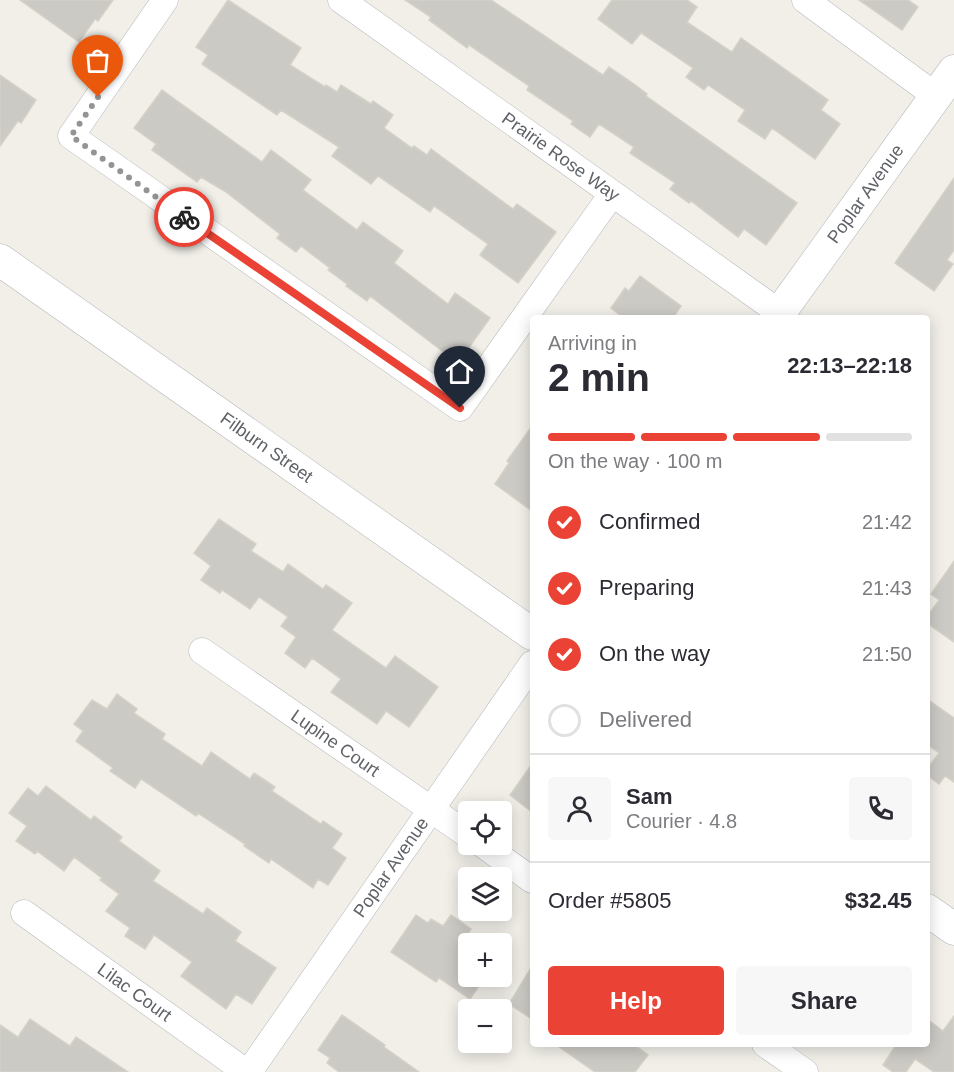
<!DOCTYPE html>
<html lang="en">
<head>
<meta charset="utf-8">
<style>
	:root { --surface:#fff; --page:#f7f7f7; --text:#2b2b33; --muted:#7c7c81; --line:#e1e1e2; --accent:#ea4335 }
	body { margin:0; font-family:Helvetica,sans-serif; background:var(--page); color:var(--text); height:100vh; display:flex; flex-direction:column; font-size:22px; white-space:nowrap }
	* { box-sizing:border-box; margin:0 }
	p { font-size:20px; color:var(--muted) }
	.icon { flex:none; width:33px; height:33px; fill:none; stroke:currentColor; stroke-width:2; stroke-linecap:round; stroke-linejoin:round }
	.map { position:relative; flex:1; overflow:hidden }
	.panel { position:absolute; left:530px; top:315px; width:400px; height:732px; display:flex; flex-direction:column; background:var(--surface); border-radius:6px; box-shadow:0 3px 15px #0003 }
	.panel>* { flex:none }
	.buttons { position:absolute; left:458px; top:801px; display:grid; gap:12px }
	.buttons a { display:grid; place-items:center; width:54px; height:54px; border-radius:6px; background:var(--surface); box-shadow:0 3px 15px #0003; font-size:30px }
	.pin { position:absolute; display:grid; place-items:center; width:51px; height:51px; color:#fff; margin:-62px -26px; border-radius:50% 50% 50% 0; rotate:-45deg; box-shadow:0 0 6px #0007 }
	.pin .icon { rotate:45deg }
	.courier { position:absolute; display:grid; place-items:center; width:60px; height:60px; margin:-30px; border:4px solid #ea4335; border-radius:50%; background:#fff; color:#222; box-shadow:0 2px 8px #0007 }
	.summary em { font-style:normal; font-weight:700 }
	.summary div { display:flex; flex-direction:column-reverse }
	.summary { display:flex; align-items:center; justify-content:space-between; height:102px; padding:0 18px }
	h1 { font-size:39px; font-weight:700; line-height:45px }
	.bar { display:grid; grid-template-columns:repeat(4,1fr); gap:9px 6px; align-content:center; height:72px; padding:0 18px }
	.bar i { height:8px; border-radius:4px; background:var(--line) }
	.bar .current { background:var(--accent) }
	.bar p { grid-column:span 4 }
	.line { display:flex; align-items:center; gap:15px; padding:0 18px; border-top:2px solid var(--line) }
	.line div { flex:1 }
	.round { display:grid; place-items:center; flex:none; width:63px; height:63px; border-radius:6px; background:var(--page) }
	ol { padding:0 18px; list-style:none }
	li { display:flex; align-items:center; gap:18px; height:66px }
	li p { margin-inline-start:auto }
	li .icon { padding:6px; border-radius:50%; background:var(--accent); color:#fff; stroke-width:4 }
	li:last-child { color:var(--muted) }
	li i { width:33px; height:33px; border:3px solid var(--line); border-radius:50% }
	.cta { display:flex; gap:12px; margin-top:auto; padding:12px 18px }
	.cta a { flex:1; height:69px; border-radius:6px; background:var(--accent); color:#fff; font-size:24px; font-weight:700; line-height:69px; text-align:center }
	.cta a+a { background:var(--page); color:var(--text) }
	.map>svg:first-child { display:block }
	.building { fill:#cccac5; stroke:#d6d1c6; stroke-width:1.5 }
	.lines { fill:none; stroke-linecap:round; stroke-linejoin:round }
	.minor-casing { stroke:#b5b8bc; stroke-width:27 }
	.tertiary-casing { stroke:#b5b8bc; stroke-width:33 }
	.minor { stroke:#fff; stroke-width:26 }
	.tertiary { stroke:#fff; stroke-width:32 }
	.done { stroke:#929495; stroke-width:6; stroke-dasharray:0 10.8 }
	.route { stroke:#ea4335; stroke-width:8 }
	.labels { text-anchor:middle; stroke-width:6; stroke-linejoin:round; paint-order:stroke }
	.street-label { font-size:18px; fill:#5f6368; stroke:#fff }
</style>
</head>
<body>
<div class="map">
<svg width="954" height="1072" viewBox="0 0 954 1072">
	<rect width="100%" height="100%" fill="#f1efe8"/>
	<path class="building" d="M20,0h93l-15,21 -3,-2 -16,23z
		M228,0l73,48 -11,17 35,22 1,-2 11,7 4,-7 30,19 2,-3 20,14 -9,13 28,20 2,-2 13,9 4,-6 82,60 4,-5 39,28 -38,51 -38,-28 8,-11 -54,-38 -4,6 -52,-36 -7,8 -39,-28 7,-9 -58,-37 -4,5 -75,-51 6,-9 -12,-8z
		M405,0h86l112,75 6,-8 25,17 13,10 -1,2 151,107 -31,42 -22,-16 -6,8 -47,-36 -2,2 -19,-14 5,-6 -45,-30 4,-6 -35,-23 -9,13 -19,-13 2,-3 -46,-31 2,-4 -60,-41 -2,3 -38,-28 2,-3z
		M612,0h75l10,7 -10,15 45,30 9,-14 87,62 -7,10 19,14 -25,35 -43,-31 -7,11 -27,-18 7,-11 -37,-25 -4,5 -18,-13 7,-9 -52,-35 -9,11 -34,-25z
		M859,0h49l10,7 -16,23z
		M0,75l36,25 -15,23 -3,-2 -18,25z
		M162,90l100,72 9,-12 40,30 -8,10 54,40 6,-8 40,29 -9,12 54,41 7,-11 35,25 -32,45 -88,-67 -3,5 -21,-15 1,-2 -19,-14 2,-2 -29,-22 -5,6 -19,-14 3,-4 -54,-42 -25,-15 -4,5 -45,-32 4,-6 -22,-16z
		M954,178v72l-7,10 6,4 -19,27 -39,-28z
		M640,276l41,30 -8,12h-49l-13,-10 14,-20 4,3z
		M532,426v85l-37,-27 14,-21 -2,-2z
		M219,519l37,25 -5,7 32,21 5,-8 35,25 3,-4 26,18 -20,27 54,38 9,-12 43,31 -29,40 -23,-16 -9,13 -46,-32 10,-13 -29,-21 -7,10 -20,-15 11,-16 -15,-11 7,-9 -29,-20 -9,12 -28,-19 -2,3 -19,-13 10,-14 -17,-13z
		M954,561v81l-27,-19v-6l12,-17 -8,-6z
		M117,694l20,15 -3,4 31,21 -3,5 40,27 9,-14 39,27 4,-6 21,14 -3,4 49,33 2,-3 19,13 -10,14 14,10 -18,27 -10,-6 -5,9 -42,-29 -2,4 -25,-17 1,-2 -47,-31 -2,3 -55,-37 -6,9 -25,-17 3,-3 -37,-27 7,-10 -9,-7 18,-24 15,9z
		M927,699l27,19v64l-9,-6 -6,8 -12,-9v-6l12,-16 -12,-9z
		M532,764v48l-22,-17z
		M46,786l45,34 3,-4 28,21 -3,4 41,30 -7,10 50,33 4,-6 34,24 -6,9 41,27 -24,36 -16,-10 -10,15 -45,-33 11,-14 -38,-27 -9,14 -20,-13 5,-8 -24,-17 13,-17 -19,-14 2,-2 -28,-21 -10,14 -27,-20 -2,3 -19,-13 11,-15 -18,-13 19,-25 10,8z
		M416,915l12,8 3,-4 12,7 8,-11 20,14 -3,5 15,10h-15v32h18l-16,23 -31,-21 -3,4 -45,-30z
		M532,966v53l-23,-15z
		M342,1015l43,30 -1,2 35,25h-80l-12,-9 3,-5 -12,-8z
		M954,1016v56h-20l-19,-13 -9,13h-13l-10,-7 13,-20 -1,-1h32v-25l16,12z
		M30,1019l40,27 6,-9 52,35h-128v-47l18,12z
		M555,1044h78l15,11 -13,17h-40z"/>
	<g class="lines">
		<g class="minor-casing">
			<g id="minor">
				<path d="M165,0l-94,136 389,272 152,-214"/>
				<path id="s1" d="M341,0l439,313"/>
				<path d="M805,0l131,96"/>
				<path id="s2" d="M202,651l266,184"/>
				<path d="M482,844l50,36"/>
				<path id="s3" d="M24,913l222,159"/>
				<path d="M765,1044l40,28"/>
				<path id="s4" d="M249,1072l283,-408"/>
			</g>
		</g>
		<g class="tertiary-casing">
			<g id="tertiary">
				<path id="s5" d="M0,260l532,374"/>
				<path id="s6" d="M776,318l178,-247"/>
				<path d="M927,910l27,19"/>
			</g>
		</g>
		<use href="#minor" class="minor"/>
		<use href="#tertiary" class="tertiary"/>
	</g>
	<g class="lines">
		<path class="done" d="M98,97l-27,39 113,81"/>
		<path class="route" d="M184,217l276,191"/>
	</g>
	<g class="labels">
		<g class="street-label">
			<text dy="6" stroke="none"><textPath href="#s1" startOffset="270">Prairie Rose Way</textPath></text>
			<text dy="6" stroke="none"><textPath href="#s6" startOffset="153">Poplar Avenue</textPath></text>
			<text dy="6" stroke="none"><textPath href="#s5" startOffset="326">Filburn Street</textPath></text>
			<text dy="6" stroke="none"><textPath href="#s2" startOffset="162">Lupine Court</textPath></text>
			<text dy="6" stroke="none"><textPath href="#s4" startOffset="249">Poplar Avenue</textPath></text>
			<text dy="6" stroke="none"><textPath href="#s3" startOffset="136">Lilac Court</textPath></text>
		</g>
	</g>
</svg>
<div class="buttons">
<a><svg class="icon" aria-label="locate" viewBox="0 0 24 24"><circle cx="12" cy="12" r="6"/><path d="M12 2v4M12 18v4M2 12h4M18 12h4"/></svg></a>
<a><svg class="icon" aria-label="layers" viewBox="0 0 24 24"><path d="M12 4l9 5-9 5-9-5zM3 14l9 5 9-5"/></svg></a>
<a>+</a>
<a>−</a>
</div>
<div class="pin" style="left:98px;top:97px;background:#ea580c"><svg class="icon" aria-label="bag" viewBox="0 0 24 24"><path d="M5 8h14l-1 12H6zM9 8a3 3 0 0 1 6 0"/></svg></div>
<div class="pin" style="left:460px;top:408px;background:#1f2937"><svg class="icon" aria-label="home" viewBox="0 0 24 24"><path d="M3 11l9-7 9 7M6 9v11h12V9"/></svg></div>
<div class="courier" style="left:184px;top:217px"><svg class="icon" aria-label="bike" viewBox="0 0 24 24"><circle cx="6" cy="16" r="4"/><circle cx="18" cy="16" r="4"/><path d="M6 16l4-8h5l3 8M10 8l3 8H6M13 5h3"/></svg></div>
<section class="panel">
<div class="summary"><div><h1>2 min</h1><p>Arriving in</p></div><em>22:13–22:18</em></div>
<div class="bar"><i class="current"></i><i class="current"></i><i class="current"></i><i></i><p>On the way · 100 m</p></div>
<ol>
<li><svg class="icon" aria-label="check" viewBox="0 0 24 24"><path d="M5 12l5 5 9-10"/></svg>Confirmed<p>21:42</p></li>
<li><svg class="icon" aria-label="check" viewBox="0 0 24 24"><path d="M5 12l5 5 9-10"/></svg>Preparing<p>21:43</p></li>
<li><svg class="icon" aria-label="check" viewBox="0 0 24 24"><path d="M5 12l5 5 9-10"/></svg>On the way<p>21:50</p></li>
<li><i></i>Delivered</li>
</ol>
<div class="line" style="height:108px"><a class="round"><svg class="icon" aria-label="person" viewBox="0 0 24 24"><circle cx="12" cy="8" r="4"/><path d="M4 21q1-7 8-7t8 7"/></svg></a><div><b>Sam</b><p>Courier · 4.8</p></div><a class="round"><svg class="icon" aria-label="phone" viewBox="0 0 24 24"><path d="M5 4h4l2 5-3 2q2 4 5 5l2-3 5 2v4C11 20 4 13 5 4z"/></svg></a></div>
<div class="line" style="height:78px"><div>Order #5805</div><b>$32.45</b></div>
<div class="cta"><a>Help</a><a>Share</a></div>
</section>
</div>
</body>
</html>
